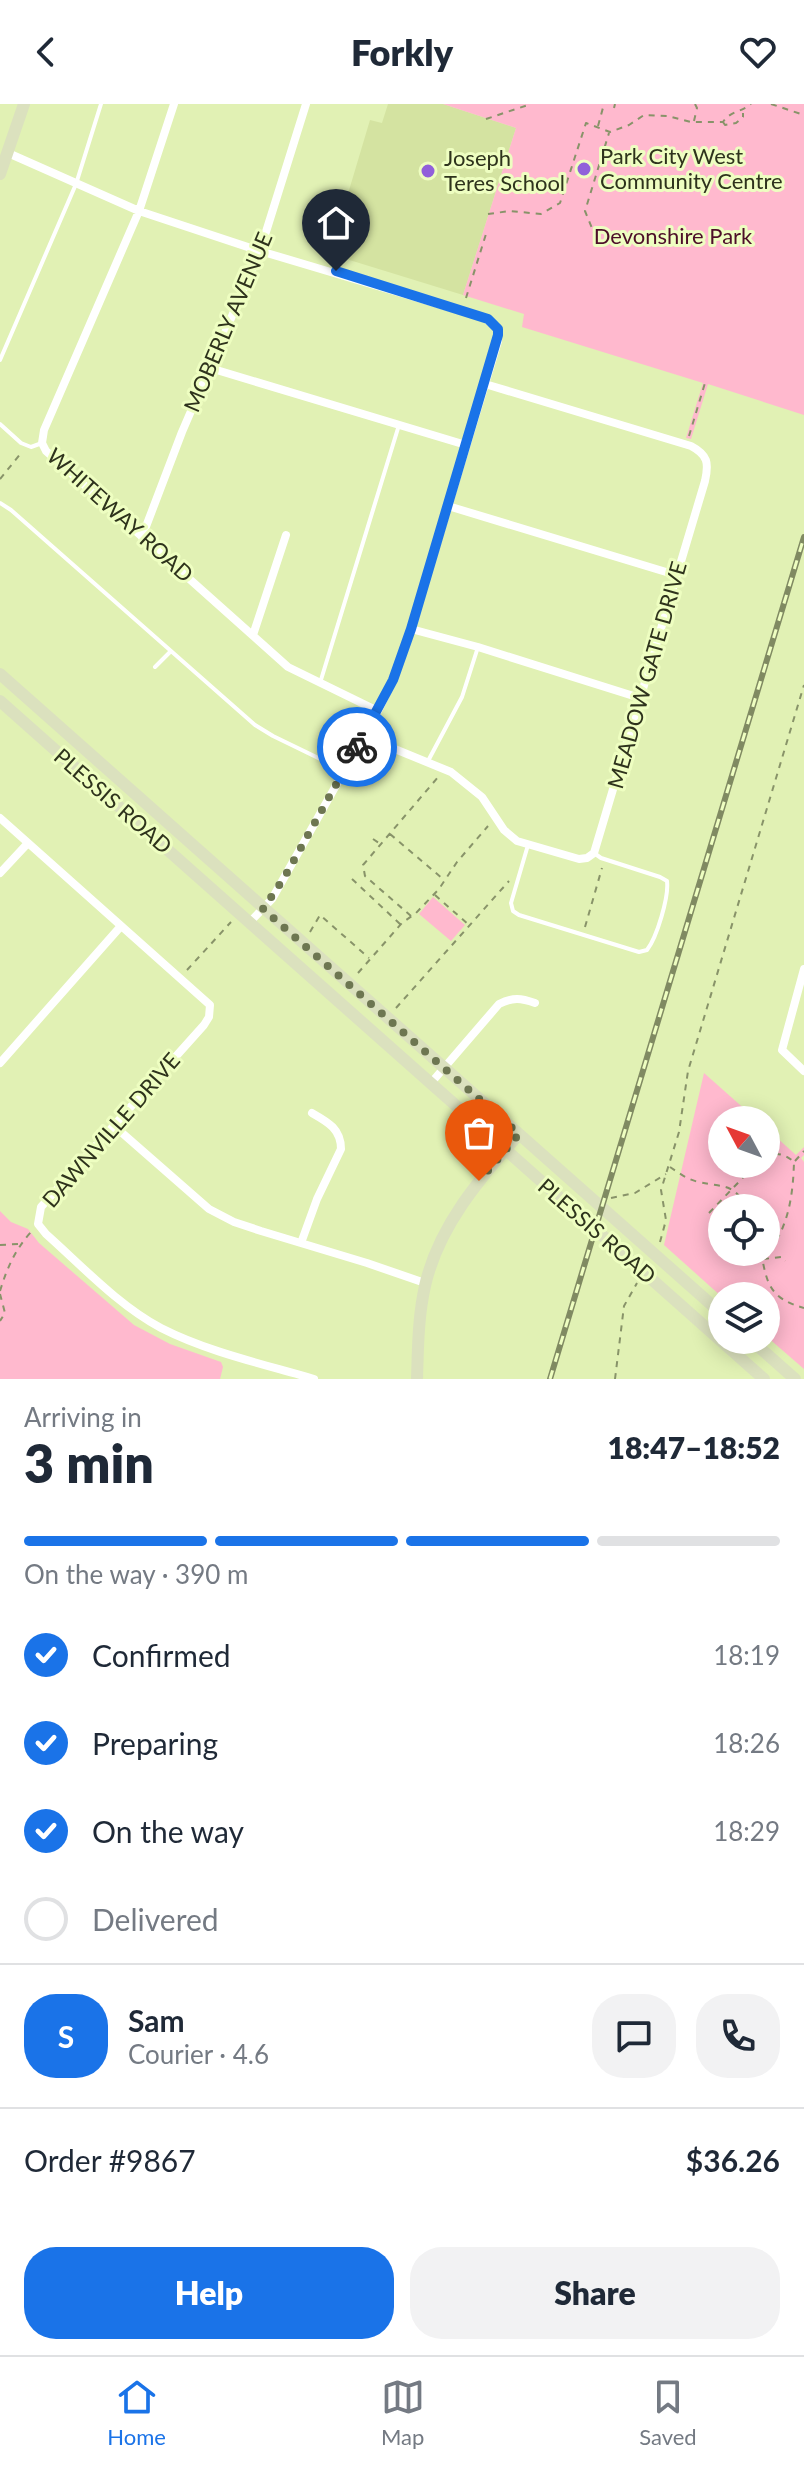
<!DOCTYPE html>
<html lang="en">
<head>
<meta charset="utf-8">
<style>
	:root { --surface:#fff; --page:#f2f2f3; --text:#1f2937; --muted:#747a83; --line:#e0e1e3; --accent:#1a73e8 }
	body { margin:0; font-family:Lato,sans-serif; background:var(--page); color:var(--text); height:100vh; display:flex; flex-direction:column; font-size:30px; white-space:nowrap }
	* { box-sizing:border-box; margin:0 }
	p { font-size:26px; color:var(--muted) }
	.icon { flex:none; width:44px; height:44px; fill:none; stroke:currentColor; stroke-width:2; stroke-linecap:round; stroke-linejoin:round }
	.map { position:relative; height:1275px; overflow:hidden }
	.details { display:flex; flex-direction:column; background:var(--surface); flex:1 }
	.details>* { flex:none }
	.needle { width:52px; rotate:311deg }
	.fabs { position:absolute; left:708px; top:1002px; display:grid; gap:16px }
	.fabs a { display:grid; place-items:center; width:72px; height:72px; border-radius:50%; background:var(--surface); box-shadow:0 4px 20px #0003; font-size:40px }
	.pin { position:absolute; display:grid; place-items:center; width:68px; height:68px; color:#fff; margin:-82px -34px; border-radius:50% 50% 50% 0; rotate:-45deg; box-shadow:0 0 8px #0007 }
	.pin .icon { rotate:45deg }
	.courier { position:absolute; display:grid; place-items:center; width:80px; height:80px; margin:-40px; border:6px solid #1a73e8; border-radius:50%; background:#fff; color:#222; box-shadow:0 2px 10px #0007 }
	.overview em { font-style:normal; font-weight:800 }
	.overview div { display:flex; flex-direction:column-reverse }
	.overview { display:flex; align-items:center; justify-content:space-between; height:136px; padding:0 24px }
	h1 { font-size:52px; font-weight:800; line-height:60px }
	.bar { display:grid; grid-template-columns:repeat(4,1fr); gap:12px 8px; align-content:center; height:96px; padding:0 24px }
	.bar i { height:10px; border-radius:6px; background:var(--line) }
	.bar .current { background:var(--accent) }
	.bar p { grid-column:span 4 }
	.line { display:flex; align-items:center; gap:20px; padding:0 24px; border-top:2px solid var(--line) }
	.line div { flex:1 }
	.round { display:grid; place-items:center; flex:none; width:84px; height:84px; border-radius:32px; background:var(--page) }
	ol { padding:0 24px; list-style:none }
	li { display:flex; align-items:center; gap:24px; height:88px }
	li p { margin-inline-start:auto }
	li .icon { padding:8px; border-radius:50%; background:var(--accent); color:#fff; stroke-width:4 }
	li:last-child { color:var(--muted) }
	li i { width:44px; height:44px; border:4px solid var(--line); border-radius:50% }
	.button { display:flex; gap:16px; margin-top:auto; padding:16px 24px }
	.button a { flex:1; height:92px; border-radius:32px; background:var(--accent); color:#fff; font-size:32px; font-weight:800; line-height:92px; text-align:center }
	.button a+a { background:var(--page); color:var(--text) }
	header { display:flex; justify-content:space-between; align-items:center; height:104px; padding:0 24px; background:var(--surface); font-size:36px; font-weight:800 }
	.dock { display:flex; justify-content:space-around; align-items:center; height:112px; border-top:2px solid var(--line); background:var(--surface); font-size:22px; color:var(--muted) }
	.dock a { display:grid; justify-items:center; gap:4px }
	.dock .current { color:var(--accent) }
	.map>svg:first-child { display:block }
	.built { fill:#d4e3a1 }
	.green { fill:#ffb9ce; fill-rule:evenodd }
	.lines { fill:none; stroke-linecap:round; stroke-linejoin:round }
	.path { stroke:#889369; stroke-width:2; stroke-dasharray:6 6; stroke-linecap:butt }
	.lane { stroke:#fff; stroke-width:4 }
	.street { stroke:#fff; stroke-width:8 }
	.secondary { stroke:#dbe1be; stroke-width:12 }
	.rail-casing { stroke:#808a62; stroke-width:6 }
	.rail { stroke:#eefec1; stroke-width:3; stroke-dasharray:9; stroke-linecap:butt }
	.done { stroke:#6d7651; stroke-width:8; stroke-dasharray:0 14.4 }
	.route { stroke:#1a73e8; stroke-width:10 }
	.poi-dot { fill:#9160da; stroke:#eefec1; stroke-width:3 }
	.labels { text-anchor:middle; stroke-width:6; stroke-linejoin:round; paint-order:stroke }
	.poi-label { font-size:22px; fill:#2e331c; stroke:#eefec1; text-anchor:start }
	.park-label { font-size:22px; fill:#4d0e29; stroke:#eefec1 }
	.street-label { font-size:22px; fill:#2e331c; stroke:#eefec1 }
</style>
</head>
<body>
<header><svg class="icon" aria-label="back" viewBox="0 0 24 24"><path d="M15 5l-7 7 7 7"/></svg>Forkly<svg class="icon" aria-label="heart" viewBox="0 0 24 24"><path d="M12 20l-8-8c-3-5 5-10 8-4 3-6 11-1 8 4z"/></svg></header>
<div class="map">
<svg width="804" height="1275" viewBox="0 0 804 1275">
	<rect width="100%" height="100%" fill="#e1f1b4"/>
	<path class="built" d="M388,0h55l73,24 -53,167 -133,-41 40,-134 12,3z"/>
	<path class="green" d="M443,0h361v311l-96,-31 -17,55 -5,-1 17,-55 -181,-56 2,-13 -61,-19 53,-167z
		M433,793l32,28 -14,16 -32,-27z
		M704,969l53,47h-35v44h44v-36l30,27 8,-8v8l-3,3 3,4v207l-38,-33v-40l-44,1 -58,-52zM722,1104h44v44h-44z
		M0,1107l11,11 17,7 11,14 95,82 36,19 51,18 2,5 -3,12h-220z"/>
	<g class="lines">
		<path class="path" d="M771,0l33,11
			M614,4l1,-4
			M486,15l45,-15
			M694,17l3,-13 -2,-4
			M723,18l2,3 11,-2 7,-6v-4
			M598,22l6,-22
			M488,110l22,-3 31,3 19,-11 26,-80 24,9 19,-7 15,-10 24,1 23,6h32c7,-11 19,-10 28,-18
			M596,134l-11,-27 24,-78
			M466,194l20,-64
			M689,332l16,-53
			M0,375l22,-27
			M390,730l53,45
			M373,735l6,4
			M352,775l48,45
			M435,791l34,30
			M411,812l-46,-40 -2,-11 76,-89
			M585,823l17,-59
			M310,828l10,-17 49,43
			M187,866l44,-48
			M358,869l44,-50 14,-10 23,-24 18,-27 31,-36
			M396,904l113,-127
			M795,1057l9,-10
			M670,1063c9,6 18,13 29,15 26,6 33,0 49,26
			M611,1094l24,-5 31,-19
			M709,1109l47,-49
			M660,1138l6,-22 -5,-30 18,-58 9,-61 116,-386
			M0,1141l19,-1
			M761,1148c6,32 8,46 43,56
			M762,1155c26,-26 31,-62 32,-97 -9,-8 -17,-10 -28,-6
			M763,1155l19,-2 3,4
			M0,1187c7,-23 15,-41 31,-59
			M0,1190l5,19 -5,8
			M615,1275l9,-73 13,-23"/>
		<path class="lane" d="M0,256l76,-176 25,-80
			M0,320l21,19 10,4 11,-4
			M0,399l11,7 244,215 18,11 70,34
			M155,563l16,-16
			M320,579l79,-258
			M428,657l34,-64 16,-50
			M528,741l-17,58 2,8 6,4 120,37 8,-2c10,-13 22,-53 20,-69l-7,-4 -59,-19 -7,-5"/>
		<path class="street" d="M174,0l-35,107 -95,219 -2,13 4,8 242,216 90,44
			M8,49l131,58 121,40 225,67 13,11v12l-87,288 -18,51 -15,31 -106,188 -22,23
			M210,264l256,77
			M448,402l228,69
			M142,433l40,-105 78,-181 46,-147
			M411,525l67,18 162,51
			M253,531l33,-100
			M363,632l88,36 31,25 22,33 13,11 62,18 8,-1 7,-5 111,-372c4,-18 3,-26 -14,-35l-206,-62
			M0,714l210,187 -1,12 -5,8 -163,182 -3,17 8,10c36,32 72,71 115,94 47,24 102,36 153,51
			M0,769l28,-30
			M804,865l-22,81 22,21
			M0,959l121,-137
			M431,979l68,-79c14,-7 22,-6 36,-1
			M113,1021l96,84 25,13 27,9 106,32 58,20
			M301,1139l16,-44 24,-50c0,-20 -13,-27 -29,-36"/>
		<path class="secondary" d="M0,70l24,-70
			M0,570l722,640
			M0,597l764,678
			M751,1236l44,39
			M417,1275c1,-31 1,-62 8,-93 13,-59 55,-108 94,-152"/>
		<g class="rail-casing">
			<path id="rail" d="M550,1275l254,-842"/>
		</g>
		<use href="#rail" class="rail"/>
	</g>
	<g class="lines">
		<path class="done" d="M357,643l-73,131 -21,31 256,225 -40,47"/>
		<path class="route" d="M336,167l152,48 10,10v6l-87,294 -18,51 -36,67"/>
	</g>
	<g class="poi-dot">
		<circle cx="584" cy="65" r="8"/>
		<circle cx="428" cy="67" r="8"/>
	</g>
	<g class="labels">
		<g class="poi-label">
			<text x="600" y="60">Park City West<tspan x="600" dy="25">Community Centre</tspan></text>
			<text x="444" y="62">Joseph<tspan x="444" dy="25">Teres School</tspan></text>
		</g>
		<g class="park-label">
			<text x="673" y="140">Devonshire Park</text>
		</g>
		<g class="street-label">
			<text transform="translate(228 218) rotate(-67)" y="8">MOBERLY AVENUE</text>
			<text transform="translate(120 411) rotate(42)" y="8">WHITEWAY ROAD</text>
			<text transform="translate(647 571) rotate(-74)" y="8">MEADOW GATE DRIVE</text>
			<text transform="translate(113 697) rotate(41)" y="8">PLESSIS ROAD</text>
			<text transform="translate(111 1026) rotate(-49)" y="8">DAWNVILLE DRIVE</text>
			<text transform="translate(597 1127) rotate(41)" y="8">PLESSIS ROAD</text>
		</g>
	</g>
</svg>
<div class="fabs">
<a><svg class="needle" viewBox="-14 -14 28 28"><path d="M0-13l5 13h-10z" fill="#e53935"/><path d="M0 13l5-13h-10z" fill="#747a83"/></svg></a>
<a><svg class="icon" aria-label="locate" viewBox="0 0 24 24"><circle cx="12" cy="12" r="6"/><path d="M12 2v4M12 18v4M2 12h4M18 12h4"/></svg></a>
<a><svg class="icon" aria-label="layers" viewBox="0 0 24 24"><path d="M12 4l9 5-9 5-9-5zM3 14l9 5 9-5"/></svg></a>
</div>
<div class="pin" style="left:479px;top:1077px;background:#ea580c"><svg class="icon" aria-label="bag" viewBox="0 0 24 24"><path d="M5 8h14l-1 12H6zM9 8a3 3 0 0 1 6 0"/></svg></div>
<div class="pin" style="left:336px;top:167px;background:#1f2937"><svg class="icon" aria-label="home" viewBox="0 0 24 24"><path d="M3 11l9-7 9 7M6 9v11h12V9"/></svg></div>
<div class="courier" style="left:357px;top:643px"><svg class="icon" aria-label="bike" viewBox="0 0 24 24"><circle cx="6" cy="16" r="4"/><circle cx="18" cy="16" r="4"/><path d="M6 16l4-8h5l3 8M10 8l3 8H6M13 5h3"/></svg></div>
</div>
<section class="details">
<div class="overview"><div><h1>3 min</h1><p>Arriving in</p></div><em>18:47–18:52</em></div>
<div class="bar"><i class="current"></i><i class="current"></i><i class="current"></i><i></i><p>On the way · 390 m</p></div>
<ol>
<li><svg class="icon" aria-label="check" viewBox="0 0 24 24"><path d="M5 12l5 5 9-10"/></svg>Confirmed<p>18:19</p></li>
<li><svg class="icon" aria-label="check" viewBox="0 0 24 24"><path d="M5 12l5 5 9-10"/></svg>Preparing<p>18:26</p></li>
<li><svg class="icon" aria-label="check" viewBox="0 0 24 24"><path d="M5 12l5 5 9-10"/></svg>On the way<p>18:29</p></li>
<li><i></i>Delivered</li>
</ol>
<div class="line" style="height:144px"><b class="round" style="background:var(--accent);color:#fff">S</b><div><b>Sam</b><p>Courier · 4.6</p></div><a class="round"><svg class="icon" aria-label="chat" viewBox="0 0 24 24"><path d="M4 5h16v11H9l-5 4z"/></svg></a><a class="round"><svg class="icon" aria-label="phone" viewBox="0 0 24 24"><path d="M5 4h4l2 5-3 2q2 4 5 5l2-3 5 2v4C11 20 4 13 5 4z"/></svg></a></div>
<div class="line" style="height:104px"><div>Order #9867</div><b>$36.26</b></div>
<div class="button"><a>Help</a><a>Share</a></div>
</section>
<nav class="dock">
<a class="current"><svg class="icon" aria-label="home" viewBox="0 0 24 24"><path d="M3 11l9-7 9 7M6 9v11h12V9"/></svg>Home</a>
<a><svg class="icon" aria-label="map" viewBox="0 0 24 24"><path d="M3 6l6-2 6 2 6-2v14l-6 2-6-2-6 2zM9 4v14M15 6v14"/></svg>Map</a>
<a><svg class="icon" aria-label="saved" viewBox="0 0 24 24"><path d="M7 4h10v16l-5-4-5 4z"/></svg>Saved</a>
</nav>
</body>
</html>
